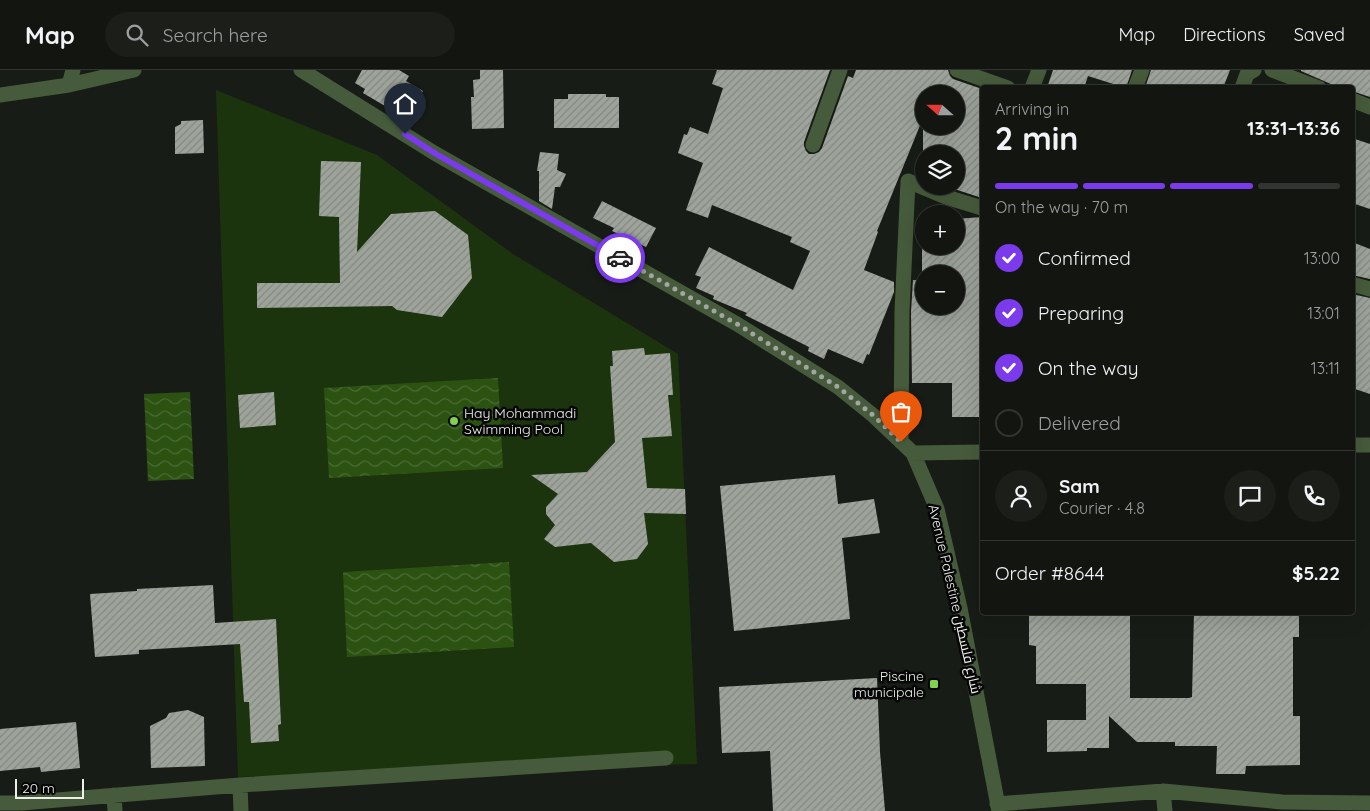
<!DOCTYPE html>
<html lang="en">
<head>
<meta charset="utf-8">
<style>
	:root { --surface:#121510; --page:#1b1e19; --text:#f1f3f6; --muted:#9c9f9f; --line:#313430; --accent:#7c3aed }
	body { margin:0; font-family:Quicksand,Cairo,sans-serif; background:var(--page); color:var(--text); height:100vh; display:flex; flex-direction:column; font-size:19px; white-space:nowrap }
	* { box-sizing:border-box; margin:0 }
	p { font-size:16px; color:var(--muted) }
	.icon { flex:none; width:28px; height:28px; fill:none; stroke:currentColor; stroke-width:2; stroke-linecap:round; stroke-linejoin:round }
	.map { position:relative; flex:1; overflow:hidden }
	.details { position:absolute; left:980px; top:15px; width:375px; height:530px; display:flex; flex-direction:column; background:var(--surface); border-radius:5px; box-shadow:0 5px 20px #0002,0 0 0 1px var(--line) }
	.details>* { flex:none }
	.needle { width:32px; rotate:291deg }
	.buttons { position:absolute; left:915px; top:15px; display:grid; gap:10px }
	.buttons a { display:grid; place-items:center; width:50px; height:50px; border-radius:50%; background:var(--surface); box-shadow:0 5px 20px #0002,0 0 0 1px var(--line); font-size:25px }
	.scale { position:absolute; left:15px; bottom:12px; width:69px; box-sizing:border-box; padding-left:5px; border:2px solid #ecefea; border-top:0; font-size:14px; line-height:18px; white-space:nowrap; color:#ecefea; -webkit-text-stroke:4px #050605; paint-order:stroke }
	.pin { position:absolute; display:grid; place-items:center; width:42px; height:42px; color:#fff; margin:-51px -21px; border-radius:50% 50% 50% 0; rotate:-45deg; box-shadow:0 0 5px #0007 }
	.pin .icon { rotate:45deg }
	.courier { position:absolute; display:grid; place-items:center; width:50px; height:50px; margin:-25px; border:4px solid #7c3aed; border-radius:50%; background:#fff; color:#222; box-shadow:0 1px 6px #0007 }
	.overview em { font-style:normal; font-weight:700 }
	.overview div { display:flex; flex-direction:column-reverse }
	.overview { display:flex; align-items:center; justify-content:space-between; height:85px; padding:0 15px }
	h1 { font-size:32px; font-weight:700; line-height:38px }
	.bar { display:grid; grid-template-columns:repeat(4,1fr); gap:8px 5px; align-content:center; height:60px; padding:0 15px }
	.bar i { height:6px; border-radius:4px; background:var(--line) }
	.bar .active { background:var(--accent) }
	.bar p { grid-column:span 4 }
	.line { display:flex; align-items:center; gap:12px; padding:0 15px; border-top:1px solid var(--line) }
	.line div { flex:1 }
	.round { display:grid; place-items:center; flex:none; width:52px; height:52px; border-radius:26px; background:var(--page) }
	ol { padding:0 15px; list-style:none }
	li { display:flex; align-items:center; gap:15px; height:55px }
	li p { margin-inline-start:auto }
	li .icon { padding:5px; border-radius:50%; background:var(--accent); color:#fff; stroke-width:4 }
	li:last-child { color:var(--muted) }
	li i { width:28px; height:28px; border:2px solid var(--line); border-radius:50% }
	header { display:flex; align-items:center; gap:30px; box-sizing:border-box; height:70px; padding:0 25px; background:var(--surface); border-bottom:1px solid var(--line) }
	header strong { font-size:24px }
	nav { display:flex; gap:28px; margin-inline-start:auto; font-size:18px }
	.search { width:350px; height:45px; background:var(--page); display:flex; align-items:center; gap:12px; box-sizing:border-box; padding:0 18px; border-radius:28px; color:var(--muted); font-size:19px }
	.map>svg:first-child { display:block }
	.grass { fill:#1c340d }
	.water { fill:url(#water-waves) }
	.building { fill:url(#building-hatch); fill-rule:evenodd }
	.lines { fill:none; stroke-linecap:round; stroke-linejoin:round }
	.minor { stroke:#465b3b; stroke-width:15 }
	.done { stroke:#a2a5a0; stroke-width:5; stroke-dasharray:0 9 }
	.route { stroke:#7c3aed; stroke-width:6 }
	.poi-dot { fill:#81d050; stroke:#050605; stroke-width:2 }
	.labels { text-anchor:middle; stroke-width:5; stroke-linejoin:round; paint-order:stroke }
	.poi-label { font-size:14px; fill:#ecefea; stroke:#050605; text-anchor:start }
	.street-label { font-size:14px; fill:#ecefea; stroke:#050605 }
</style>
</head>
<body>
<header>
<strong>Map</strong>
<div class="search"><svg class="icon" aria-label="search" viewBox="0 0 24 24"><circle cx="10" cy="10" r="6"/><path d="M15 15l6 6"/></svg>Search here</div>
<nav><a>Map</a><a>Directions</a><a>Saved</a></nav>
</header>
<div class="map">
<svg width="1370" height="741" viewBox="0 0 1370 741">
	<defs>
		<pattern id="water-waves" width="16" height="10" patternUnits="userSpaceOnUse" patternTransform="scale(1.25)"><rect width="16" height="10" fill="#2c5212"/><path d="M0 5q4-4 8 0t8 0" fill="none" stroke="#4b6b35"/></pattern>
		<pattern id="building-hatch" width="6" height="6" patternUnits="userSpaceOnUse" patternTransform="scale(1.25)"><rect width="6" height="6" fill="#9ea49c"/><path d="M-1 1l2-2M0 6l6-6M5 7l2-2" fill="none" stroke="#848882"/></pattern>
	</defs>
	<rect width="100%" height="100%" fill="#181c16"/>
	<path class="grass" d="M216,20l161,65 136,99 165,100 19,410 -459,13z"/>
	<path class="water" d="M498,308l5,90 -174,10 -5,-90z
		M190,322l4,87 -46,2 -4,-87z
		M509,492l5,85 -167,10 -4,-85z"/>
	<path class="building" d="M362,0h37l10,6 -3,5 17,10 -10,17 -17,-10 -6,11 -27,-16 2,-4 -10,-6z
		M480,0h23l1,58 -32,1 -1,-32h3l-1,-17 7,-1z
		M717,0h113l-26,72v4l2,5 3,3h5l5,-2 3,-4 26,-72 5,2 3,-8h92l2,6 3,3 29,10v109l-37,-12h11v-32h-32v23h-1v-59l-46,113 1,1 -14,38 30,12v10l-25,63 -2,-1 -4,10 -35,-15 -4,10 -16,-8 1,-4 -64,-32 2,-2 -34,-14 1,-3 -18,-8 5,-11 -6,-2 14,-28 84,43 17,-39 -20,-9 2,-5 -80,-32 -4,13 -22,-8 17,-47 -25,-10 6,-19 3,1 3,-8 18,7 15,-46 -11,-4zM924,24h32v32h-32z
		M1053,0h79l-6,18 -38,-12 -4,12h-37z
		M1151,0h79l-7,18h-78z
		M1301,0h69v27l-18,-6v-3h-12l-39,-17z
		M568,24h38v3h13v31h-65v-29h14z
		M203,50l1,33 -29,1v-27l6,-3v-3z
		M1352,68l18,6v65l-18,-6z
		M540,82l19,2 -2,16 9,4 -6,13h-5l-3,22 -13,-8v-30h-2z
		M321,91l40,1 -4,90 34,-38 44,-3 33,24 4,43 -30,39 -45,-7 -5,-4 -135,2v-25h83l-1,-66 -20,-1z
		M602,131l54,27 -10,19 -34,-16 2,-3 -21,-10z
		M982,147v200h-30v-34h-40l-1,-71 2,-32h9v-60h2v26h32v-27zM924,204h32v32h-32z
		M1352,172l18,7v30l-18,-4z
		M1352,224l18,4v96l-18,-6z
		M644,278l1,7 25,-2 3,42h-5l4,41 -30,2 5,50 38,1 1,25 -42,-1 4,31 -11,15 -23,3 -23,-19 -36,4 -11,-8 11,-14 -9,-11v-7l12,-13 -27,-19 56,-3 28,-30 -5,-76h3l-1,-15z
		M274,322l2,33 -36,3 -2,-33z
		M835,405l3,29 36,-5 6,34 -38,5 8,81 -116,12 -14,-145z
		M213,515l2,38 61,-4 5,105 -3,1 1,16 -28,2 -2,-41h-5l-4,-58 -101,6v4l-44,3 -5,-63 47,-3v-2z
		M1029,542h101v86h59l3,-1 2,-85h105v25h-6v79h7v49l-54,1 -1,8h-29l1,-28h-42v-4h-38l-28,-26v32h-22v3l-40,1v-32h39v-36h-50v-38l-7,-1z
		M877,608l3,74 5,59h-112l-3,-60 -48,2 -3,-66z
		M188,640l16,7 1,49 -54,2 -1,-42 16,-8 3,-5z
		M76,652l4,46 -39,4 -1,-5 -40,4v-42z"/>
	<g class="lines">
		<path class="minor" d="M301,0l135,84 301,170 101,63 36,29 39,37 24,56 23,99 39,203
			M957,0l51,18
			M1272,0l47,18
			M69,15l4,-15
			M1032,18l7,-18
			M1135,18l7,-18
			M1242,18l5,-14 7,-4
			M0,25l69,-10 65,-15
			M1352,30l18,7
			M813,75l27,-75
			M1352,214l18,5
			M901,372l1,-130 6,-131 38,16 36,11
			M1352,375h18
			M913,383l69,-1
			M240,715l1,26
			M1163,721l2,20
			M114,725l1,16
			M0,733h21l219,-18 426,-27
			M997,734l166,-13 119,11 88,1"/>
	</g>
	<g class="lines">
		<path class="done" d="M620,188l117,66 101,63 36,29 27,26"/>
		<path class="route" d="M405,64l31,20 184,104"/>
	</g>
	<g class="poi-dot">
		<circle cx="454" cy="351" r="5"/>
		<rect x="929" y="609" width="10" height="10" rx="2.5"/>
	</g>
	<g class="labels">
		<g class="poi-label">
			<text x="464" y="348">Hay Mohammadi<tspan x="464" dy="16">Swimming Pool</tspan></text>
			<text x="924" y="611" text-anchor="end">Piscine<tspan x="924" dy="16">municipale</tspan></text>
		</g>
		<g class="street-label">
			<text transform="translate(955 529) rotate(77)" y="5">Avenue Palestine شارع فلسطين</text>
		</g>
	</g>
</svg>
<div class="buttons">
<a><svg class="needle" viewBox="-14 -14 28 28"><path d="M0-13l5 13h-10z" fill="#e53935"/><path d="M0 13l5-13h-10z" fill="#9c9f9f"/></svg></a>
<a><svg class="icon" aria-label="layers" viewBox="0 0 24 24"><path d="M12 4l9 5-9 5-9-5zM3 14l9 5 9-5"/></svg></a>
<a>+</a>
<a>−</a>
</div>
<div class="scale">20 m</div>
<div class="pin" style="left:901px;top:372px;background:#ea580c"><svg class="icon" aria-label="bag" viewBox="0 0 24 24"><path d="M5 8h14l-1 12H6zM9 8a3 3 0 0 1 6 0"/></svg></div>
<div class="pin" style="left:405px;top:64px;background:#1f2937"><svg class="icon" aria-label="home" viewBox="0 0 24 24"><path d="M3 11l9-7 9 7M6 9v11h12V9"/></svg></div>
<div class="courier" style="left:620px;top:188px"><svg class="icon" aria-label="car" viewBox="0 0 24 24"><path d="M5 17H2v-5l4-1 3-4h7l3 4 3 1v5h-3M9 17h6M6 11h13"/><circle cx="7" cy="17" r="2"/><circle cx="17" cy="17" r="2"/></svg></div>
<section class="details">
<div class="overview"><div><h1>2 min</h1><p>Arriving in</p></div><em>13:31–13:36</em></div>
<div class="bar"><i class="active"></i><i class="active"></i><i class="active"></i><i></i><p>On the way · 70 m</p></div>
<ol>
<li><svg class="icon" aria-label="check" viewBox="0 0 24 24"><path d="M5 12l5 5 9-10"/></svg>Confirmed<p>13:00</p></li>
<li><svg class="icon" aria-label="check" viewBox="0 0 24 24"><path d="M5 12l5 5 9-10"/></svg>Preparing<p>13:01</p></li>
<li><svg class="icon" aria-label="check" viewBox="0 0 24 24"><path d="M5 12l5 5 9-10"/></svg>On the way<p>13:11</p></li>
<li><i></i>Delivered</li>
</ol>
<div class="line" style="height:90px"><a class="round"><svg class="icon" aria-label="person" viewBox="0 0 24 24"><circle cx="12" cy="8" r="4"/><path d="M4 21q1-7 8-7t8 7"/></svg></a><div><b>Sam</b><p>Courier · 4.8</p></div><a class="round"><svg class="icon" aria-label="chat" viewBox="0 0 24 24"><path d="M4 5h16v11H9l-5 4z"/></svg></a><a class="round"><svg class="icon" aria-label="phone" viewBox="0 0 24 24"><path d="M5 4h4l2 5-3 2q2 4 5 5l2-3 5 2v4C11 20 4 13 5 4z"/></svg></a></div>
<div class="line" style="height:65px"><div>Order #8644</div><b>$5.22</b></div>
</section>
</div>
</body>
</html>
